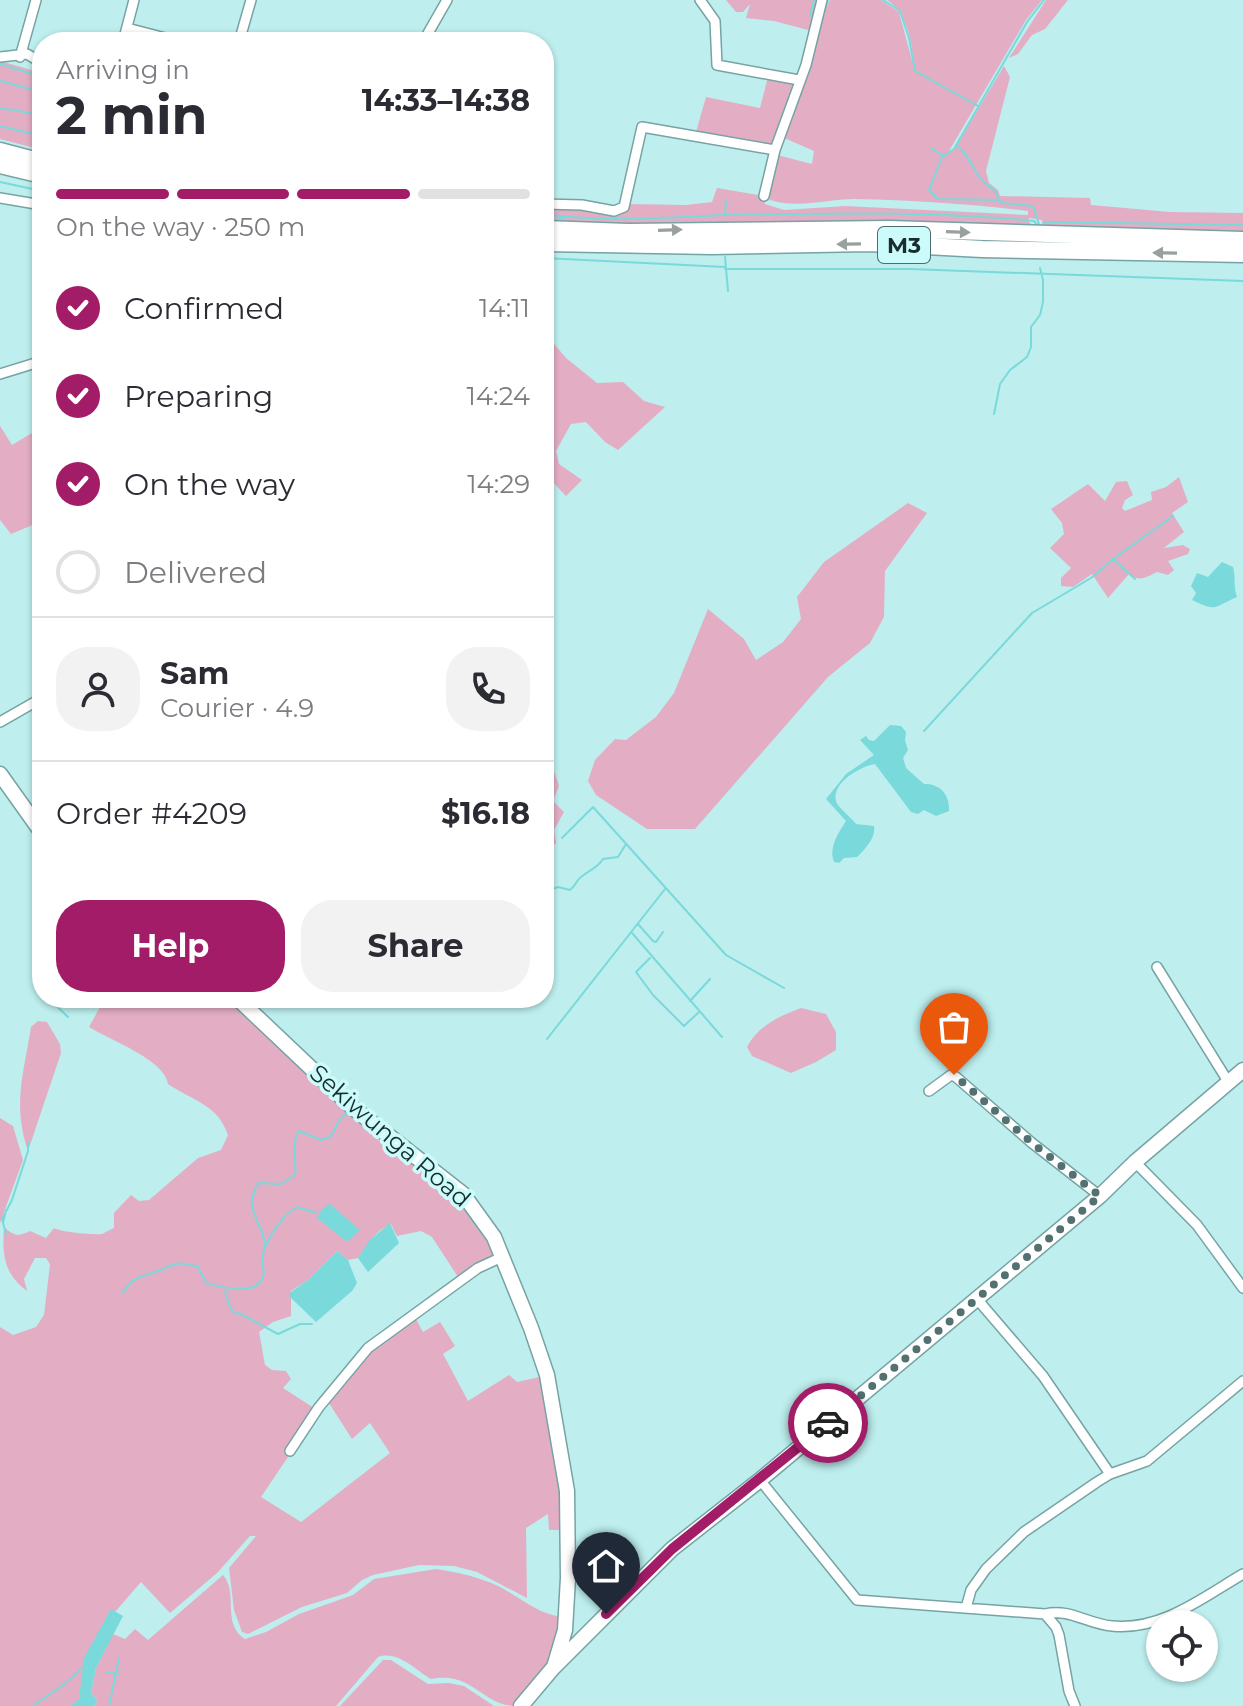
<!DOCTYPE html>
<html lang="en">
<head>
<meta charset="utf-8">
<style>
	:root { --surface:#fff; --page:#f2f2f3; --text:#2b2b33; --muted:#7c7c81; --line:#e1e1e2; --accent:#a21c68 }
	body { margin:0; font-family:Montserrat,sans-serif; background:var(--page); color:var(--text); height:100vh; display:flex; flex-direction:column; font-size:30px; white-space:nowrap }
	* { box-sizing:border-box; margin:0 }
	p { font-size:26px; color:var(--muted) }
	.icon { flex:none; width:44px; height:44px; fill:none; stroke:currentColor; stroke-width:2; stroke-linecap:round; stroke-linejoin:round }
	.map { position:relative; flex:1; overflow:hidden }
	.details { position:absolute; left:32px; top:32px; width:522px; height:976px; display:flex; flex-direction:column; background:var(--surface); border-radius:32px; box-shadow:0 2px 6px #0004 }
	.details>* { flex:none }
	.controls { position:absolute; left:1146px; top:1610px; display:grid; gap:16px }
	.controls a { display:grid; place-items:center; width:72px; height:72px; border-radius:50%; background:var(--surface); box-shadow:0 2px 6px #0004; font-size:40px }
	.pin { position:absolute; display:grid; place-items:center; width:68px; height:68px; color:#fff; margin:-82px -34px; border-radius:50% 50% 50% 0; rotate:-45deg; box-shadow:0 0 8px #0007 }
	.pin .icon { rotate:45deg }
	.courier { position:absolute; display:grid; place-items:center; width:80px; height:80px; margin:-40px; border:6px solid #a21c68; border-radius:50%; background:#fff; color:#222; box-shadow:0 2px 10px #0007 }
	.overview em { font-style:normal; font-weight:700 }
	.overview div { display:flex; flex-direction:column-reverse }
	.overview { display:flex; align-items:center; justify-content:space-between; height:136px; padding:0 24px }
	h1 { font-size:52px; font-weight:700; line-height:60px }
	.bar { display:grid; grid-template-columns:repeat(4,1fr); gap:12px 8px; align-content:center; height:96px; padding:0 24px }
	.bar i { height:10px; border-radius:6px; background:var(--line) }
	.bar .current { background:var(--accent) }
	.bar p { grid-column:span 4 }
	.line { display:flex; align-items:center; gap:20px; padding:0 24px; border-top:2px solid var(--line) }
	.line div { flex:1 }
	.round { display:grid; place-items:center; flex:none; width:84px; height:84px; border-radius:32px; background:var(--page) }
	ol { padding:0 24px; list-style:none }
	li { display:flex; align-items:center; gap:24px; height:88px }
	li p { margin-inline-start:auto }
	li .icon { padding:8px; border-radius:50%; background:var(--accent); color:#fff; stroke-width:4 }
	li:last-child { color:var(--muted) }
	li i { width:44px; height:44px; border:4px solid var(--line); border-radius:50% }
	.action { display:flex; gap:16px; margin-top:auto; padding:16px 24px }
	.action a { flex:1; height:92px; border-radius:32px; background:var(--accent); color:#fff; font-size:32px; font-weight:700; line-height:92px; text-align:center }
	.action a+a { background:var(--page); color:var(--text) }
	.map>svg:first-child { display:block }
	.green { fill:#e3aec4 }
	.water { fill:#7ad9da }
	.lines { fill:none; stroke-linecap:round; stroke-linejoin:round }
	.stream { stroke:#7ad9da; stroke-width:2 }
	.minor-casing { stroke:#76a3a3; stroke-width:12 }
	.secondary-casing { stroke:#76a3a3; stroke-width:17 }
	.motorway-casing { stroke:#76a3a3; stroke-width:19 }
	.minor { stroke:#fff; stroke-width:9 }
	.secondary { stroke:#fff; stroke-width:14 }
	.motorway { stroke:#fff; stroke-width:16 }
	.oneway { fill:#98a0a0 }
	.done { stroke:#537171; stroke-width:8; stroke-dasharray:0 14.4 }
	.route { stroke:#a21c68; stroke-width:10 }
	.labels { text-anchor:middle; stroke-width:7; stroke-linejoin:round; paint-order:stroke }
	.shield { fill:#cbfbfb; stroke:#4f6b6b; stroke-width:2 }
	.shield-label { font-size:22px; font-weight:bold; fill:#1a2d2d }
	.street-label { font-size:24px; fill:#1a2d2d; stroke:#cbfbfb }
</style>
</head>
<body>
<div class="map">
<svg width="1243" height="1706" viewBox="0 0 1243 1706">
	<rect width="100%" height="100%" fill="#beeeee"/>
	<path class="green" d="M726,0h94l-8,31 -38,-10 -28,-3 4,-14 -7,8h-7z
		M830,0h51l18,12 14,52c0,-22 -7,-52 -26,-64h155l-16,20 -77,131 5,-2 50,-83 6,11 -24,94 3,12 9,7 2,6 90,2 1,7 79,7 73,1v19l-200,-3 -1,-9 -13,-2v4l8,7 -391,-3 -102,-5v-17l63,10 21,-10 58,1 26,-3 5,-14 47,8 1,8 19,6 61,-4 183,9v-4c-58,-7 -115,-11 -173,-12 -29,0 -57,10 -85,1l-2,-6 9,-39 35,9 2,-13 -32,-14 39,-118z
		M1046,0h22l-23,29 -13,6 -14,19 -9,4z
		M0,61l42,12v77l-42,-11z
		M768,77l25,4 1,3 -21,63 -77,-15 10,-35 54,11z
		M550,339l16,19 31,25 26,-1 21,19 21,6 -47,43 -13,-8 -19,-20 -15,2 -15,27 3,13 23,16 -16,16 -22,-23v-129z
		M42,417v104l-31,13 -11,-14v-94l12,19 25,-15z
		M1179,477l9,25 -16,11 12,19 -20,16 19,-3 7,4 -2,5 -20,7 6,9 -6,5 -11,-3c-12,6 -18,10 -28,2l-21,24 -16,-24 -19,13 -12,-1v-8l10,-10 -21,-20 14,-14 -2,-11 -11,-14 37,-25 17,17 11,-19 11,-1 6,14 -8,5 -3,8 3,3 27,-11 -1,-8 15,-5z
		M908,503l19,10 -42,58 -1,46 -14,26 -42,34 -133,152h-48l-51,-34 -8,-14 7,-21 20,-21 11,1 30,-23 18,-24 34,-84 36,30 12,21 27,-18 18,-23 -4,-22 27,-35z
		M554,771l5,15 -6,15 11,11 -10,18 2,13 -12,13v-82z
		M105,998h124l227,195 42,62 -40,22 -26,-40 -11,-6 -24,5 -6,-12c-15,6 -24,21 -33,34l-10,2 -11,-9 -29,29 -17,11v25l-18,6 -14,10 6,33 7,5 14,1 5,8 -8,9 31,20 -24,46 -29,43 40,25 89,-69 -20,-30 -18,16 -23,-36 37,-48 49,-38 8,15 17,-10 15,24 -12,8 25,47 41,-26 8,7 27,-6 20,117 -1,37h-14l-1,-16 -22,14 1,70 -50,-26 -23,-6 -35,-1 -46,10 -11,5 -15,13 -45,14 -54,27 -6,-2 -8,-22 -5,-42 27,-32h-6l-33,37 -47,40 -29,-31 -26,30 -4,-2 -26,48 -6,42 -9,6h-70v-379l13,8 23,-8 8,-12 6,-51 -4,-6h-11l-11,21 3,12c-23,-17 -25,-36 -23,-64 10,9 14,10 26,4l16,7 8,-10c6,4 40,7 48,6 1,0 11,-6 12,-6v-15l17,-18 8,6 10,-1 49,-42 23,-8 7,-15c-11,-31 -33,-33 -60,-51 -3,-24 -58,-44 -79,-57z
		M801,1008l25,6 10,18v18l-20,12 -25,11 -39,-17 -5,-9c11,-21 32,-31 54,-39z
		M38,1021l9,1 13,22 1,9 -33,98c-16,-47 -4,-78 3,-124z
		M0,1118l13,8 10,34 -23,63z
		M436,1569c21,3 43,8 62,17 22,11 38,27 63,31l-10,47 -35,42c-34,0 -43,-35 -85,-27 -16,-9 -33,-29 -53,-22l-42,49h-241l2,-6 -6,-7 5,-25 17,-34 12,5 10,-10 13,11 75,-65c16,18 -2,49 22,64l21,-7 33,-18 54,-19 21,-16z
		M383,1660h8l37,24 21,-1 15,3 30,20h-154z"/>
	<path class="water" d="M1222,562l11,5c3,11 0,19 4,30 -22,9 -19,16 -45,3l4,-7 -5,-7 6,-13 11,4z
		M890,725l11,1 5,6 -1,8 3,10 -5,8 3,10 18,16c16,-1 26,11 25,27l-13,5 -12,-6 -6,4 -7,-2 -36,-48c-14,2 -44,19 -39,37 2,7 15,16 20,23l18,2c2,12 -9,23 -17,31l-13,1 -5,5 -5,-1c-6,-14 5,-30 12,-41l-20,-22 20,-25 28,-19 -14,-15 6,-4 3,4 5,1z
		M330,1204l30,26 -13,12 -30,-24 5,-9z
		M390,1223l9,20 -31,29 -10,-14 11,-17z
		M337,1251l11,9 9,23 -5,8 -36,31 -27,-26 2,-4 17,-12z
		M111,1609l12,7 -27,52 -5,25 6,7 -2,6h-25l9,-7 5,-41z"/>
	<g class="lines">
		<path class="stream" d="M883,0l17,11 9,27 6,33 63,35
			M826,7l2,-7
			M810,16l4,-16
			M0,64l42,13
			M0,81l42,11
			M0,108l42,7
			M0,126l42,10
			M956,145c12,8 16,23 25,34 4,5 11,9 16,14l1,7 6,3 29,3 7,21
			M931,148l13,8
			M0,182l42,9
			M998,200l-60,-1 -9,-9 13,-33 12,-8 73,-127 17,-22
			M544,214c61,9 122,3 184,1 102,-2 205,-4 306,6l5,6
			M725,214l1,-14
			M552,222l13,-5
			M1041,227l4,-5 198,3
			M725,257l3,34
			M544,258l181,9
			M725,269h185l333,12
			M994,414l6,-30 10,-14 17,-13 4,-10v-20l9,-12 3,-13v-22l-3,-12
			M1113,559l22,20
			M924,731l108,-118 59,-35 22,-19 60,-43
			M562,838l31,-31 133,148 58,33
			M544,892l14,-5 12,3c4,-3 6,-7 8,-10 8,-9 18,-10 25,-21l15,-2 8,-13
			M638,924l15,17 3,1 7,-10
			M632,933l90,104
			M650,958l-14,14 17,23 31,31 15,-14
			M42,961l-2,22 2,5
			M48,998l20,19
			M690,1001l20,-22
			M547,1039l118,-150
			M471,1219l7,8
			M3,1223l3,-13
			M6,1234l-4,-15 10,-19 16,-49v-9
			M265,1247c-1,-26 -25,-38 -6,-64l22,1 14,-9c2,-14 -4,-32 4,-44l22,9 9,-3 11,-19 8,-6
			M225,1290l4,15 5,8 7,1 37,20 22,-10h12
			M123,1293c8,-15 17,-16 32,-21 19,-6 19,-13 43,-5l8,16c15,4 53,15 58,-9 0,-4 -2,-9 -2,-13 1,-18 19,-45 35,-54l20,6
			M107,1672l12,2
			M33,1706c17,-13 36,-22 49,-39
			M109,1706l10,-48"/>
		<g class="minor-casing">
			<path id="minor" d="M700,0l15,21 2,44 82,15
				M127,28l54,14
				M123,42l11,-42
				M239,42l12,-42
				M423,42l24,-42
				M0,57l27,-3 15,9
				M20,57l16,-57
				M764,196l11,-46 31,-85 16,-65
				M0,198l42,7
				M544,204l38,1 32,6 10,-4 18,-80 133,23
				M0,374l42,-13
				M0,722l42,-24
				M1157,967l72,116
				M929,1091l22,-16 5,2 76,66 68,53
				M1135,1162l62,63 46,63
				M977,1299l66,77 67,98
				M290,1451l29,-44 49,-59 110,-80 24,-11
				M760,1480l97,120 188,14 11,13 3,8 10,56 6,15
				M966,1608l5,-18 15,-21 38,-37 73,-50 13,-8 37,-13 96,-80
				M1045,1614c25,-6 42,10 67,12 49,5 90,-28 131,-52"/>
		</g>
		<g class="secondary-casing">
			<path id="secondary" d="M0,774l42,59
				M237,998l115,109 111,87 31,43 37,91 16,47 20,116 1,87 -3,52 -11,37
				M521,1706l32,-38 119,-119 88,-69 340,-284 35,-34 108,-92"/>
		</g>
		<g class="motorway-casing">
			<path id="motorway" d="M0,151l42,11
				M0,165l42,10
				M544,229l84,3 261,-3 354,11
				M544,243l168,3 157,-3 113,6 261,5"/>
		</g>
		<use href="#minor" class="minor"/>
		<use href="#secondary" class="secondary"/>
		<use href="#motorway" class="motorway"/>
	</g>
	<defs><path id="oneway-solid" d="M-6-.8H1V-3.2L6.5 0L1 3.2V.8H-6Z" transform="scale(2)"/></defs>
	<g class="oneway">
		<use href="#oneway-solid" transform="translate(670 230) rotate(-2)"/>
		<use href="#oneway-solid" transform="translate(958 232) rotate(2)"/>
		<use href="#oneway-solid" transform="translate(849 244) rotate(179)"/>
		<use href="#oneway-solid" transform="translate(1165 253) rotate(-179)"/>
	</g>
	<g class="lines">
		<path class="done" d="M828,1423l272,-227 -68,-53 -78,-68"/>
		<path class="route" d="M606,1614l66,-65 156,-126"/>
	</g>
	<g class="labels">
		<rect class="shield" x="878" y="227" width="52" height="36" rx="6"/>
		<g class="shield-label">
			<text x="904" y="253">M3</text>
		</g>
		<g class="street-label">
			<text transform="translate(390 1136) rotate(41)" y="8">Sekiwunga Road</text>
		</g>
	</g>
</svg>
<div class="controls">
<a><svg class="icon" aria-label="locate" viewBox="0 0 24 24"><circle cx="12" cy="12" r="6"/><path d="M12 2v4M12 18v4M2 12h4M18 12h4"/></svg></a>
</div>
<div class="pin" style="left:954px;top:1075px;background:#ea580c"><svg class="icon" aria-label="bag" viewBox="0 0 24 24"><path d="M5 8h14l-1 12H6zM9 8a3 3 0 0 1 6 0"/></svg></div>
<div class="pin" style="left:606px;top:1614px;background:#1f2937"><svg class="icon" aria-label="home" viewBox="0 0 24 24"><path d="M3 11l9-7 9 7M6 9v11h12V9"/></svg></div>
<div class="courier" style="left:828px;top:1423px"><svg class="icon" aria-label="car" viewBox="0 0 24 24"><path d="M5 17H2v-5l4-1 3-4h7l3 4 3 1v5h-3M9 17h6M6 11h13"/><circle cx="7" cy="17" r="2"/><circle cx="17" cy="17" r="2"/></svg></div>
<section class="details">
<div class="overview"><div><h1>2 min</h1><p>Arriving in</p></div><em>14:33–14:38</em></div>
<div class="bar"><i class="current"></i><i class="current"></i><i class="current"></i><i></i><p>On the way · 250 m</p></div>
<ol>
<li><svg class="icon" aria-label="check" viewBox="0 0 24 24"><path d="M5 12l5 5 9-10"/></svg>Confirmed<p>14:11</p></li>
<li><svg class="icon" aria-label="check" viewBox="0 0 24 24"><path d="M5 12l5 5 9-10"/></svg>Preparing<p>14:24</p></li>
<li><svg class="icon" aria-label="check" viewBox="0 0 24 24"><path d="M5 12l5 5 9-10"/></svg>On the way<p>14:29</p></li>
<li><i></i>Delivered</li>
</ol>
<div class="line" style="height:144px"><a class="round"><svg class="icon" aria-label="person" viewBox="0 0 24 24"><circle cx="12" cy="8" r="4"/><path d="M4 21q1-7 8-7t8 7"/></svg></a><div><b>Sam</b><p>Courier · 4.9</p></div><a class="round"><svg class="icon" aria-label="phone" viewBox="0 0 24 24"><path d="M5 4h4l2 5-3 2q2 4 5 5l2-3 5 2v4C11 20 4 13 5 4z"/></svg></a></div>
<div class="line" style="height:104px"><div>Order #4209</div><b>$16.18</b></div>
<div class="action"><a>Help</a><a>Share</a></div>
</section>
</div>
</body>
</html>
